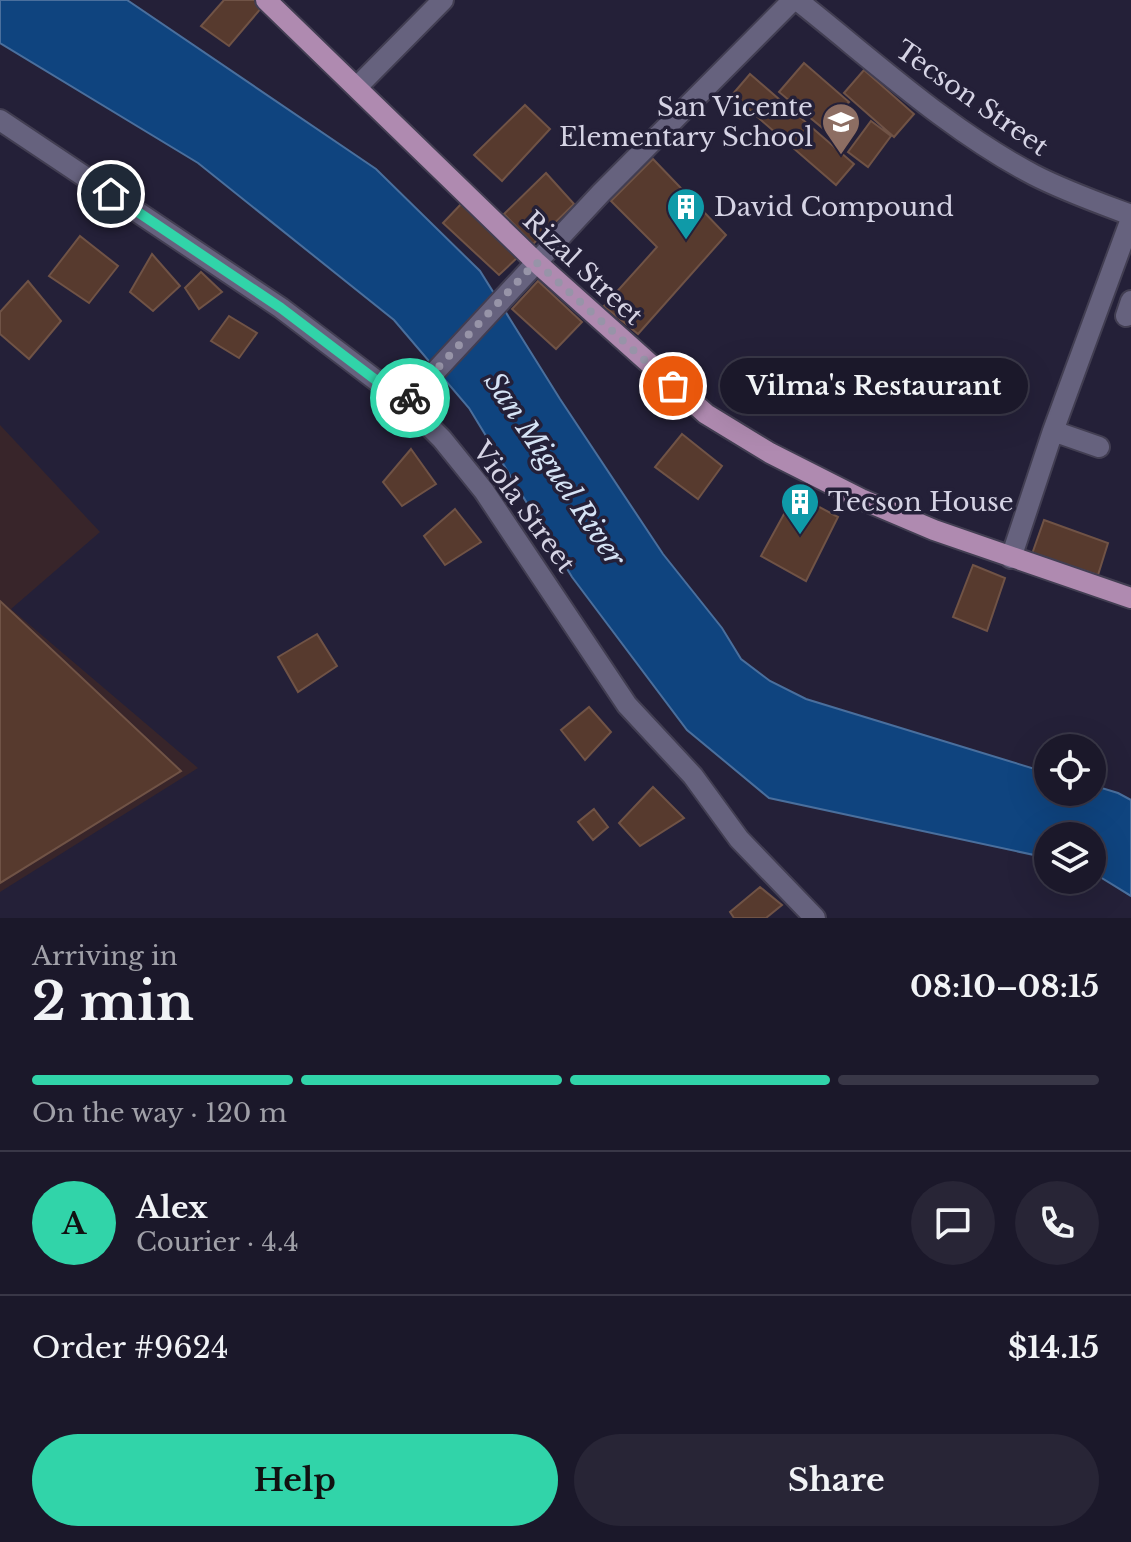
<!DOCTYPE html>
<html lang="en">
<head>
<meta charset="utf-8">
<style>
	:root { --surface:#1b182a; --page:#282536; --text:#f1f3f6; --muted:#a0a0a8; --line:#393747; --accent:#31d4a9 }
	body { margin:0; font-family:"Libre Baskerville",serif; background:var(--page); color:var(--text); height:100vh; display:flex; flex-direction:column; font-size:30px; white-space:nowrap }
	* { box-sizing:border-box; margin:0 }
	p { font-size:26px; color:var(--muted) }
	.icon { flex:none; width:44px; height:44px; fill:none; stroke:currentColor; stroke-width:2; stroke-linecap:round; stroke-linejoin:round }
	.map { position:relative; height:918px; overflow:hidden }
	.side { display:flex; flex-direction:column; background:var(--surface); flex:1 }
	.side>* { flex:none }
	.fabs { position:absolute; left:1034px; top:734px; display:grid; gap:16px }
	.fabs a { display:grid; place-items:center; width:72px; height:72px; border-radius:50%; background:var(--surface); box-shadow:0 8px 32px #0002,0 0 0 2px var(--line); font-size:40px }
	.pin { position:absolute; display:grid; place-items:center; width:68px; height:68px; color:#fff; margin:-34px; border:4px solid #fff; border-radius:50%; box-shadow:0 2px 8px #0007 }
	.courier { position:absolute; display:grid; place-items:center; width:80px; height:80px; margin:-40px; border:6px solid #31d4a9; border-radius:50%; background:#fff; color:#222; box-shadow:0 2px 10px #0007 }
	.bubble { position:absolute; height:56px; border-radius:28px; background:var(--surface); box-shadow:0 8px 32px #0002,0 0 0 2px var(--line); font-size:26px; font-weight:800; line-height:56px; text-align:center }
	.headline em { font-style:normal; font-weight:800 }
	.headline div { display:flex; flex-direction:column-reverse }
	.headline { display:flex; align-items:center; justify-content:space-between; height:136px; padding:0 32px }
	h1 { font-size:52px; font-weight:800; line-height:60px }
	.bar { display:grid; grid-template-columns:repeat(4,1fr); gap:12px 8px; align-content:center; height:96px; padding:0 32px }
	.bar i { height:10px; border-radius:6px; background:var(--line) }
	.bar .current { background:var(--accent) }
	.bar p { grid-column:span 4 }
	.line { display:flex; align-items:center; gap:20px; padding:0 32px; border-top:2px solid var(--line) }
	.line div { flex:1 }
	.round { display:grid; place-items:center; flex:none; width:84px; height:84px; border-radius:42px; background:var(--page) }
	.cta { display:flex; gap:16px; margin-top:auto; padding:16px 32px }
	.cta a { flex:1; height:92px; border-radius:48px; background:var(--accent); color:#111; font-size:32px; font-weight:800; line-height:92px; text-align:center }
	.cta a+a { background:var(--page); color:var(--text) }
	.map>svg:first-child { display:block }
	.commercial { fill:#38252a }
	.water { fill:#0f447f; stroke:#4a6f9d; stroke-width:2 }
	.building { fill:#573a2e; stroke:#705346; stroke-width:2 }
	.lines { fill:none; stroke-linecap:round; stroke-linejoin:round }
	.minor-casing { stroke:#423e52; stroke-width:24 }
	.major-casing { stroke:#423e52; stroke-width:24 }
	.minor { stroke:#66627e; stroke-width:20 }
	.major { stroke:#af8ab0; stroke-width:20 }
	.done { stroke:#9794a8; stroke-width:8; stroke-dasharray:0 14.4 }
	.route { stroke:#31d4a9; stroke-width:10 }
	.labels { text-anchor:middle; stroke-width:7; stroke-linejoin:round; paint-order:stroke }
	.street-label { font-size:26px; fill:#d5d3e4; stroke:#242038 }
	.poi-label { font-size:26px; fill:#d5d3e4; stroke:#242038; text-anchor:start }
	.water-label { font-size:28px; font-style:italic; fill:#d5e3f5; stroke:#242038 }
</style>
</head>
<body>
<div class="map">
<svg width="1131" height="918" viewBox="0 0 1131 918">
	<rect width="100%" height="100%" fill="#242038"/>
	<path class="commercial" d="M0,425l100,107 -89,77 187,159 -198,124z"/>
	<path class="water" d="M0,0h127l249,169 104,102 80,128 103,155 59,74 19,31 29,22 36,18 242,74v19h44v-7l26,8 13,7v96l-39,-24v-36h-44v22l-279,-60 -82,-68 -115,-153 -103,-169 -75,-88 -196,-157 -198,-120z"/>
	<path class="building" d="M224,0h31l7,7 -33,39 -28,-20z
		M804,63l45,39 -24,28 -46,-38z
		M864,70l50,44 -20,23 -50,-44z
		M750,74l104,90 -18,21 -104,-90z
		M525,105l25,24 -48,52 -28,-26z
		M871,121l20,15 -23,31 -20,-15z
		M653,159l73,76 -88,99 -34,-28 53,-59 -46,-46z
		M546,173l28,31 -41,40 -29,-30z
		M463,202l56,54 -20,19 -56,-52z
		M80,236l38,30 -29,37 -40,-27z
		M152,254l28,32 -27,25 -23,-19z
		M201,272l21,20 -23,17 -14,-21z
		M28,281l33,40 -32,38 -29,-25v-22z
		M538,281l44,41 -26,27 -44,-40z
		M229,316l28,17 -18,25 -28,-17z
		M682,434l40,32 -24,33 -43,-32z
		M411,449l25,35 -34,22 -19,-24z
		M795,494l43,23 -32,64 -45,-25z
		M455,509l26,33 -36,23 -21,-29z
		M1044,520l64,23 -10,32 -66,-21z
		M973,565l32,13 -18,53 -34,-14z
		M0,601l181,170 -181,112z
		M317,634l20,32 -39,26 -20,-35z
		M589,707l22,25 -26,28 -24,-30z
		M653,787l31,31 -44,28 -21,-23z
		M594,809l14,18 -15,13 -15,-18z
		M760,887l22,18 -16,13h-32l-4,-6z"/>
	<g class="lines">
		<g class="minor-casing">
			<path id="minor" d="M797,0c76,60 151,130 237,175 31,16 65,28 97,40
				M357,87l86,-87
				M0,120l281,188 125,95 36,36 42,52 143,214 66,71 46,63 76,79
				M1126,316l5,-15
				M406,403l195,-210 192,-193
				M1053,431l46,16
				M1011,558l42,-127 78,-212"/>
		</g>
		<g class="major-casing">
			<path id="major" d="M266,0l270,262 170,152 64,39 91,46 73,31 197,68"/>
		</g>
		<use href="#minor" class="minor"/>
		<use href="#major" class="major"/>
	</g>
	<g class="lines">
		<path class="done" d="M410,398l126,-136 137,124"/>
		<path class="route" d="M111,194l170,114 125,95 4,-5"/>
	</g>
	<defs>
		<g id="school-pin" transform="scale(2)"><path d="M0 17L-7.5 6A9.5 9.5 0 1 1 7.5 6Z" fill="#8d6e63" stroke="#242038"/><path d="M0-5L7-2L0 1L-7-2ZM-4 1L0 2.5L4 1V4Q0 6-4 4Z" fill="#fff"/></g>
		<g id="building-pin" transform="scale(2)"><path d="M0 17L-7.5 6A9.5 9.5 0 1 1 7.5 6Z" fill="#0f9aa8" stroke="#242038"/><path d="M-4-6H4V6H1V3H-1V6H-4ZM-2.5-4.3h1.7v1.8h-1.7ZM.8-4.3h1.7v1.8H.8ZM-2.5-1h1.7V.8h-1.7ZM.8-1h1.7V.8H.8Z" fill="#fff"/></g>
	</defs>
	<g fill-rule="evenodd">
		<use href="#school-pin" x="841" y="122"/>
		<use href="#building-pin" x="686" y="207"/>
		<use href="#building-pin" x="800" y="502"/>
	</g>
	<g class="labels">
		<g class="street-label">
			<text transform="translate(972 98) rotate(35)" y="9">Tecson Street</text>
			<text transform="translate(583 268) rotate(43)" y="9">Rizal Street</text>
			<text transform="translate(524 507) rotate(54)" y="9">Viola Street</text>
		</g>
		<g class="poi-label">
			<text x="813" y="116" text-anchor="end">San Vicente<tspan x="813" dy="30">Elementary School</tspan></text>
			<text x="714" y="216">David Compound</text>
			<text x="828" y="511">Tecson House</text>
		</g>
		<g class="water-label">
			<text transform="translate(555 469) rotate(56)" y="10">San Miguel River</text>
		</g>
	</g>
</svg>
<div class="fabs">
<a><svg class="icon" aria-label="locate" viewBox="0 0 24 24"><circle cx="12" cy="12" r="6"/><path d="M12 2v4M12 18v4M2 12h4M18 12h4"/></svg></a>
<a><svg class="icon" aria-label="layers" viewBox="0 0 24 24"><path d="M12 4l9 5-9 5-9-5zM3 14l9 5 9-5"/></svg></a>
</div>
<div class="pin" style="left:673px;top:386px;background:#ea580c"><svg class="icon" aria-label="bag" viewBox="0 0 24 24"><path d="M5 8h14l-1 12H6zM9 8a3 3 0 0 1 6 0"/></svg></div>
<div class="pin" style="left:111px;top:194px;background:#1f2937"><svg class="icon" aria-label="home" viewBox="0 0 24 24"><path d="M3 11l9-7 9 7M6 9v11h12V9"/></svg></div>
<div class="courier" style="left:410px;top:398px"><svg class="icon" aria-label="bike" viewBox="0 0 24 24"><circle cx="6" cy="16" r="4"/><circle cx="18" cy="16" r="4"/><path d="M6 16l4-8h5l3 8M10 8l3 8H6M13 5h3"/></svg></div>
<div class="bubble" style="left:720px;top:358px;width:308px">Vilma's Restaurant</div>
</div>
<section class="side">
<div class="headline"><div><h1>2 min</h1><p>Arriving in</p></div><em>08:10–08:15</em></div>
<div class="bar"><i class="current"></i><i class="current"></i><i class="current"></i><i></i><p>On the way · 120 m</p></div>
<div class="line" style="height:144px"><b class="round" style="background:var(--accent);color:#111">A</b><div><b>Alex</b><p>Courier · 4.4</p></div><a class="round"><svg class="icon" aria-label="chat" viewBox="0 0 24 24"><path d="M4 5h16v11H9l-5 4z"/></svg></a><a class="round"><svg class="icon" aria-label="phone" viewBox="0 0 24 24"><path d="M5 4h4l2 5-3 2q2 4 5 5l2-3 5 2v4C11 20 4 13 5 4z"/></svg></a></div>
<div class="line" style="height:104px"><div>Order #9624</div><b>$14.15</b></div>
<div class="cta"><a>Help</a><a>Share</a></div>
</section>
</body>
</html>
